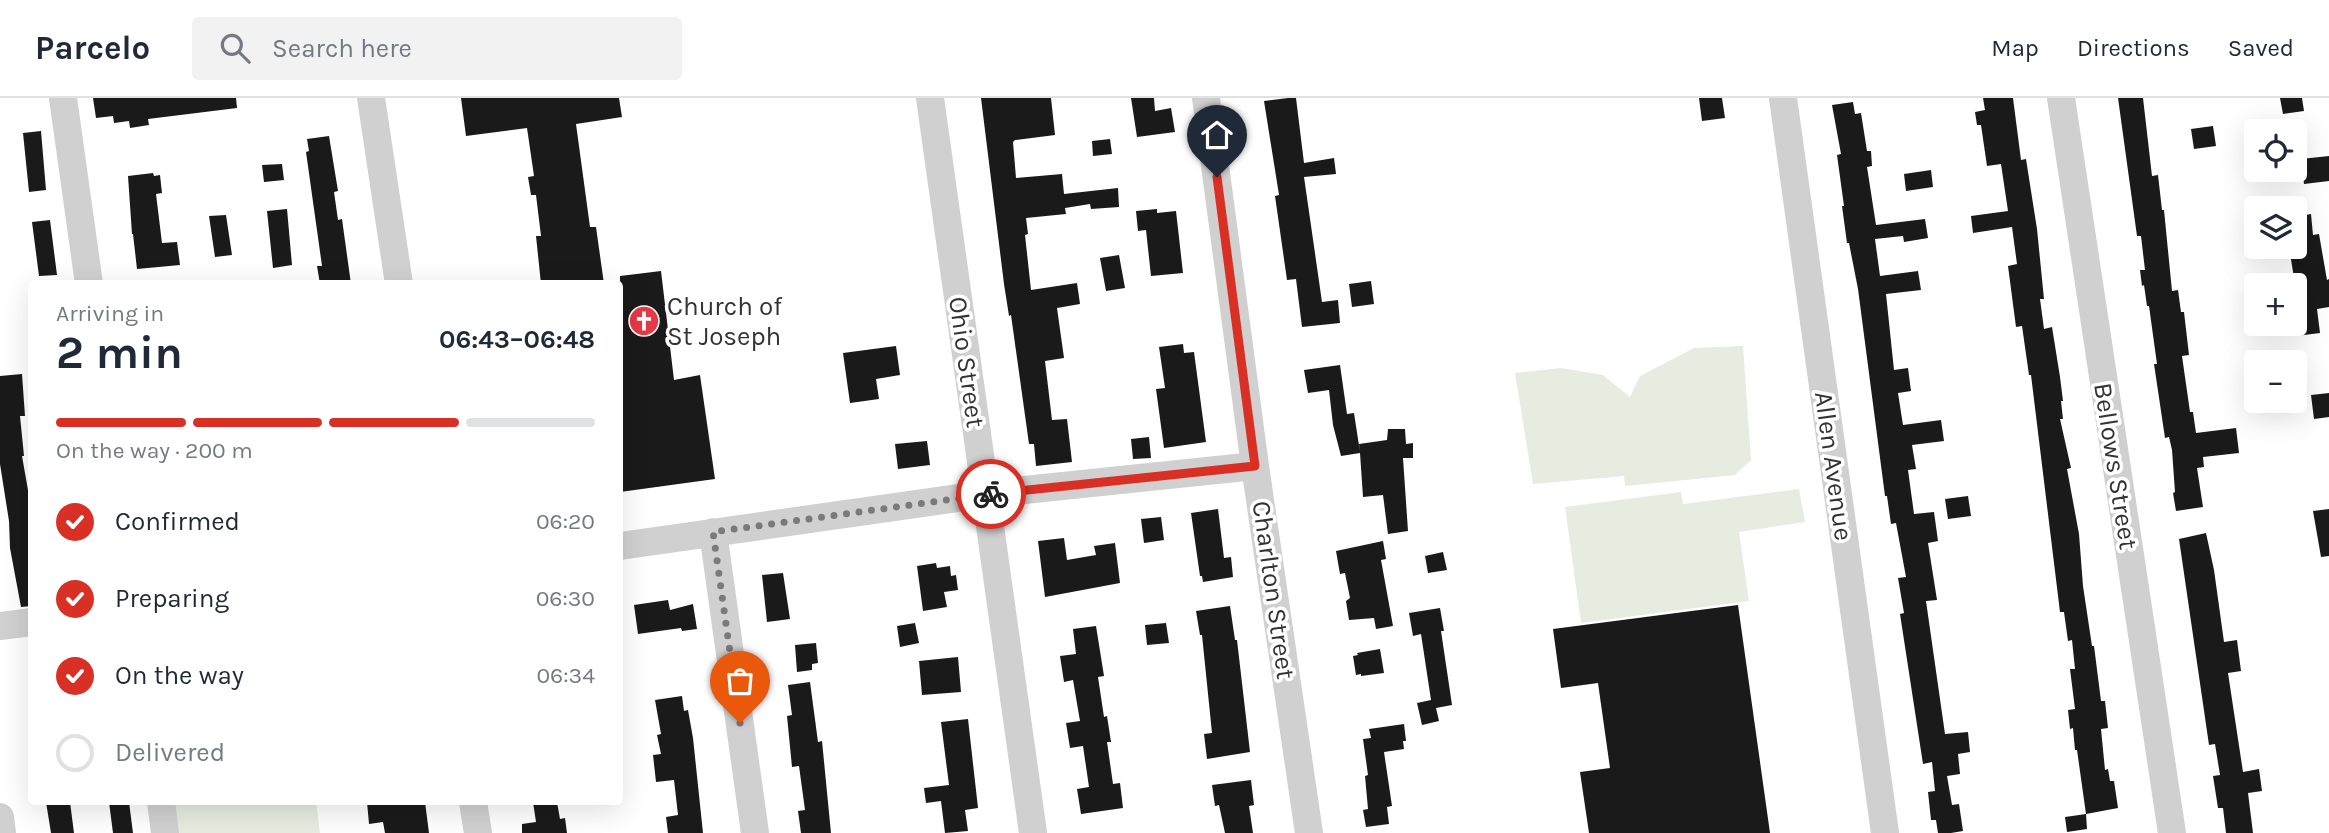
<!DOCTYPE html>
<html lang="en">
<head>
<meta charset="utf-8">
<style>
	:root { --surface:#fff; --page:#f2f2f3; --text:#1f2937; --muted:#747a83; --line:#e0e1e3; --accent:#d93025 }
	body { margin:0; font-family:Karla,sans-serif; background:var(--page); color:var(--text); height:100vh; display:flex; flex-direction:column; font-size:26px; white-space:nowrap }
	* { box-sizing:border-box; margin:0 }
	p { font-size:23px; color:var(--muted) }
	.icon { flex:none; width:38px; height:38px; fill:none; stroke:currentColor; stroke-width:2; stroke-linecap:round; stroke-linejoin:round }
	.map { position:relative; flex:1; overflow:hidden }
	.side { position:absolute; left:28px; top:182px; width:595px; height:525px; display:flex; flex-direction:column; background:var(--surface); border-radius:7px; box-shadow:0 7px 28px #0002 }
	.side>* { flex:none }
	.buttons { position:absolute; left:2244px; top:21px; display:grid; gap:14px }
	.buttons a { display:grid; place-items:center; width:63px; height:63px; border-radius:7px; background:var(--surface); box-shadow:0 7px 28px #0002; font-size:35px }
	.pin { position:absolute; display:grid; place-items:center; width:60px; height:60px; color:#fff; margin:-72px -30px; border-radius:50% 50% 50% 0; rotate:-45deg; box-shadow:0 0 7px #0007 }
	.pin .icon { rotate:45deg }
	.courier { position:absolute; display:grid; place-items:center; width:70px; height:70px; margin:-35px; border:5px solid #d93025; border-radius:50%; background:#fff; color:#222; box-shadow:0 2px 9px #0007 }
	.headline em { font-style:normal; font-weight:700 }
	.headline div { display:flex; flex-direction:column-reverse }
	.headline { display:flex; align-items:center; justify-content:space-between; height:119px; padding:0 28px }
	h1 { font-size:46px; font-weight:700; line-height:52px }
	.bar { display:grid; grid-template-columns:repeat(4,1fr); gap:10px 7px; align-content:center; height:84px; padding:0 28px }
	.bar i { height:9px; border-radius:5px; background:var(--line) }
	.bar .on { background:var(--accent) }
	.bar p { grid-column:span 4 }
	ol { padding:0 28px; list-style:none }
	li { display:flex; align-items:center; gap:21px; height:77px }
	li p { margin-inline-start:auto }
	li .icon { padding:7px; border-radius:50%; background:var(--accent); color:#fff; stroke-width:4 }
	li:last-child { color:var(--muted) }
	li i { width:38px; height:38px; border:4px solid var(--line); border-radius:50% }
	header { display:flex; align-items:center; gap:42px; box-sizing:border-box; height:98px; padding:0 35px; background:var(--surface); border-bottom:2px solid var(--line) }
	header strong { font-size:33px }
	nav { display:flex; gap:38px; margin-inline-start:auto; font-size:24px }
	.search { width:490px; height:63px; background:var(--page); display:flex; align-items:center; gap:18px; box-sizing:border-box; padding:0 24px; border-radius:7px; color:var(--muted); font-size:26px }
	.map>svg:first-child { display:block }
	.green { fill:#e6ecdf }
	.building { fill:#1a1a1a }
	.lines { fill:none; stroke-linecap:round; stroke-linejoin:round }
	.minor { stroke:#d0d0d0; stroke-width:28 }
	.done { stroke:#7a7a7a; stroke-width:7; stroke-dasharray:0 12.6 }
	.route { stroke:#d93025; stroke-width:9 }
	.labels { text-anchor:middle; stroke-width:7; stroke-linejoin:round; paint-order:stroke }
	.poi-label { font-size:26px; fill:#333; stroke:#fff; text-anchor:start }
	.street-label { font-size:26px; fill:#333; stroke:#fff }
</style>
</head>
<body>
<header>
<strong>Parcelo</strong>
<div class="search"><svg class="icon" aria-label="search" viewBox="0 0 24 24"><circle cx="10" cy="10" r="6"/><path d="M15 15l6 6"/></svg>Search here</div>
<nav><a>Map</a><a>Directions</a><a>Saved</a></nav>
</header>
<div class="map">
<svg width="2329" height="735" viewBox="0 0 2329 735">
	<rect width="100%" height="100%" fill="#fff"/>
	<path class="green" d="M1743,248l8,114 -16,15 -110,11 -1,-10 -91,8 -18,-111 46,-5 42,7 27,22 10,-21 54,-28z
		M1799,391l6,33 -66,10 10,69 -168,22 -16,-116 116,-15 2,12z
		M153,704h163l4,31h-163z"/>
	<path class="building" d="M93,0h143l1,10 -89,11 1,6 -19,3 -1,-7 -15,2 -1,-7 -17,2z
		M461,0h158l3,19 -46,7 14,103h6l8,57h-63l-5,-48h5l-5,-41h-5l-3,-18 6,-1 -7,-48 -61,8z
		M981,0h70l4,37 -40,5 -2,2 3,36 46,-4 2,20 54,-6 1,19 -28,2 -1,-5 -25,4 1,6 -40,4 2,16 -3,1 6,55 46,-7 3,21 -23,4 7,50 -19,3 7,59 15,-1 5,43 -36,4 -2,-22h-5l-18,-129 -2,1 -5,-32z
		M1131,0h23l1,13 16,-3 4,24 -38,5z
		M1288,0h8l8,65 30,-5 2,16 -32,3 18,125 16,-2 2,23 -38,4 -6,-48 -9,1 -12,-84 4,-1 -15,-94z
		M1699,0h23l3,20 -23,3z
		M1983,0h30l8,62 5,-1 11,70 7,70h-4l4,30 8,-2 8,50 3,24h-2l2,18h-3l11,49 -4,1 12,65 4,52 9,60h2l7,55h4l3,27 -7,1 4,41 3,-1 2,12h4l4,27 -32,6 -9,-64h-2l-2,-22 -3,1 -2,-19 7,-1 -5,-40h5l-3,-29 -4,1 -4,-29h-4l-29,-237h-2l-7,-49 -6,1 -8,-61 9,-2 -5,-37 -39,6 -2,-17 37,-5 -7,-47 -14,2 -6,-41h-4l-2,-13 10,-2z
		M2118,0h25l9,78 6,-1 4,35h2l8,81 6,-1 3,22h3l5,43 -7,1 8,56h3l3,21 40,-5 3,25 -36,4 1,10 -7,1 6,39 -27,4 -3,-18 2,-1 -3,-42 -3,-13 -4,1 -11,-74h3l-8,-58h-2l-3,-21 -2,1 -2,-16h5l-4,-34h-4z
		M2280,0h22l2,13 -21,3z
		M1853,4l2,12 6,-1 6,38h4l1,15 -5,1 9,58 49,-6 3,19 -24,4 -1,-6 -28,3 5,37 38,-5 3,19 -35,4 8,76 14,-2 3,23 -13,2 5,32 38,-5 3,21 -32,4 4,24 -8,1 6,44 20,-2 4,29 -10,2 9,57 -11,1 19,133 23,-2 2,20 -12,2 2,20 -13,2 5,29 7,-1 4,27 -12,2h-13l-2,-13h-5l-3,-28 7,-1 -3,-29 -9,2 -23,-150 4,-1 -6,-35 8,-1 -10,-54 -5,1 -4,-28h-2l-27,-207 -9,-46h-2l-5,-37h2l-7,-51 4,-1 -9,-49z
		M2213,28l3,20 -22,3 -3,-20z
		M41,33l5,59 -17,2 -6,-59z
		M329,38l9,55 -4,1 4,28 4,-1 9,65h-31l-3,-18h5l-16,-114 3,-1 -2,-12z
		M1110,41l2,15 -19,2 -1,-15z
		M2329,58v25l-25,3 -3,-25z
		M282,66l2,16 -20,2 -2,-17z
		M1931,72l2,17 -27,4 -2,-17z
		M153,75l1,3 6,-1 2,18 -6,1 6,49 15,-1 3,23 -43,4 -4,-35h-1l-4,-58z
		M287,111l5,56 -19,3 -6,-57z
		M1157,111v4l19,-2 7,62 -32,3 -5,-46 -8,1 -2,-20z
		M2311,116l2,21 6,-1 8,46 2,-1v28l-12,2 3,24 -24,3 -2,-15 1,-37 -6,-37h5v-30z
		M226,117l6,40 -17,2 -6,-41z
		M50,122l7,55 -18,1 -7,-54z
		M1119,157l6,33 -19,3 -6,-33z
		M661,173l13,109 26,-5 15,104 -95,13v-216z
		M1371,183l3,23 -22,3 -3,-23z
		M1183,246l1,9 10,-1 12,90 -42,6 -8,-59 9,-1 -6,-41z
		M896,248l4,29 -24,4 3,20 -29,4 -7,-50z
		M1340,267l7,49 7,-1 6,39 -1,-8 28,-4 1,-11h17l1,15 7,-1v15h-10l5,73 -20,3 -5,-39 -20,2 -3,-44 -19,3 -8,-31 -4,-35 -21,3 -4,-23z
		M22,276l3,42h-5l4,40h-2l10,57v93l-11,1 -11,-59 -1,-27 -9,-57v-88z
		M2329,295v24l-15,2 -3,-24z
		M1149,339l2,21 -18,1 -2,-20z
		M927,343l3,24 -32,4 -3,-25z
		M1968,398l3,20 -23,3 -3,-20z
		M1218,411l6,49 7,-1 2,20 -30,5 -1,-6h-2l-9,-63z
		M2329,411v47l-8,1 -8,-46z
		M1161,419l3,23 -20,3 -3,-24z
		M2206,435l8,37 10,72 13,-2 4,31 -13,2 15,99 16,-3 3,22 -14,2 5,40h-27l-3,-25h-5l-5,-32 7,-1 -5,-31 -6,1 -30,-206z
		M1064,440l3,22 29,-5 -2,-9 21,-3 5,40 -75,14 -7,-56z
		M1383,443l3,18 -5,1 12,66 -17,3 -2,-11 -25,2 -3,-19 4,-3 -5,-25 -5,1 -4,-23z
		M1443,454l4,18 -19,3 -3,-17z
		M936,465l1,5 13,-2 1,10 5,-1 2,15 -14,2 3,15 -24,4 -6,-45z
		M783,475l7,46 -23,3 -5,-47z
		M668,502l2,10 23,-6 4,25 -15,2 -1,-3 -43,6 -4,-29z
		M1738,507l32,228h-181l-9,-61 30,-4 -12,-85 -37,5 -8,-59z
		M1230,508l5,34h2l13,112 -43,7 -3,-25 8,-1 -10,-98h-2l-4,-24z
		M1440,510l4,23h-3l11,74 -16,3 3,13 -17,4 -5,-22 14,-3 -10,-66 -8,2 -4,-23z
		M915,525l4,20 -19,4 -3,-21z
		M1166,525l3,20 -22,2 -2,-20z
		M1096,528l8,50 -6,1 6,40 3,-1 4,26h-4l6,42 7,-1 3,25 -42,6 -4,-25 12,-2 -6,-41 -13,2 -4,-25 14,-2 -7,-41 -9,2 -4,-26 16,-2 -3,-25z
		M816,545l2,20 -6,1v6l-15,2 -2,-27z
		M1380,551l4,24 -23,3v-2l-5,1 -3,-19 5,-1 -1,-2z
		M958,559l3,35 -39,3 -3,-34z
		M810,584l8,60 4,-1 9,92h-30l-3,-22 7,-1 -6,-44 -7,1 -5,-51 5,-1 -4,-30z
		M682,598l2,15 4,-1 5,28 10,95h-35l-2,-16 12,-2 -4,-35 -18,2 -3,-27 8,-1 -4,-19 4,-1 -6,-34z
		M968,621l10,89 -13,2 3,21 -23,2 -4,-32 -15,2 -2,-15 25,-3 -8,-63z
		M1404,626l2,17h-3l1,8 -20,3 8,54 -5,1 2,17 -23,3 -3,-17 5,-1 -3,-33 3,-1 -5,-36 8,-1 -2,-9z
		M1251,682l3,25 -5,1 4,27h-28l-6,-28 -4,1 -3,-21z
		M46,704h24l4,31h-23z
		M109,704h20l4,31h-20z
		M367,704h58l4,31h-44l-2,-11 -14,2z
		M533,704h24l3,17 5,-1 2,15h-45v-9l14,-2z
		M2086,716l1,15 -20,3 -2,-15z"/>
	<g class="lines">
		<path class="minor" d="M63,0l26,186
			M371,0l28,186
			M930,0l103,735
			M1206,0l49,368 54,367
			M1783,0l102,735
			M2061,0l111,735
			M713,434l42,301
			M620,448l366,-52 269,-28
			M0,528l32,-4
			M161,704l4,31
			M473,704l5,31
			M0,719l2,16"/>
	</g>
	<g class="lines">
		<path class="done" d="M740,625l-27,-191 278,-38"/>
		<path class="route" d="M991,396l264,-28 -38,-289"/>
	</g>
	<defs>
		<g id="church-disc" transform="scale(1.575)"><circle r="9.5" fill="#e63946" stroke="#fff"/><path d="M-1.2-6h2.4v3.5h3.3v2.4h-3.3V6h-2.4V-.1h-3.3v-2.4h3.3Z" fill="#fff"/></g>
	</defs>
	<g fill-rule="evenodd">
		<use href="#church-disc" x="644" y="223"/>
	</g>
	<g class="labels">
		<g class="poi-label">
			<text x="667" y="217">Church of<tspan x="667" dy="30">St Joseph</tspan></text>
		</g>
		<g class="street-label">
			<text transform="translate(967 264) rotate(82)" y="9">Ohio Street</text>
			<text transform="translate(1834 368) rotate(82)" y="9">Allen Avenue</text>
			<text transform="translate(2116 368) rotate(81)" y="9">Bellows Street</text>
			<text transform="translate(1274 492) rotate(82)" y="9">Charlton Street</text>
		</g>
	</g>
</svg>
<div class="buttons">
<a><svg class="icon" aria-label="locate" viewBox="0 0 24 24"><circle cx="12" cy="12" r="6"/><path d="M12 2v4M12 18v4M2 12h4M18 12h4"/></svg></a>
<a><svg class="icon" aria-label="layers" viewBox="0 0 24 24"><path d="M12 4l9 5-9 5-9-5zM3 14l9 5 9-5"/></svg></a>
<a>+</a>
<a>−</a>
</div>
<div class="pin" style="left:740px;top:625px;background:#ea580c"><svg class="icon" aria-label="bag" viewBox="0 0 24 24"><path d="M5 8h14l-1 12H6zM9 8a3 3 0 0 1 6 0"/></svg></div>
<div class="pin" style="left:1217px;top:79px;background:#1f2937"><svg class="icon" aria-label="home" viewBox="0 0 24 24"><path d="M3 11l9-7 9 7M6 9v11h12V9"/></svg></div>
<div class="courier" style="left:991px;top:396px"><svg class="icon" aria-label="bike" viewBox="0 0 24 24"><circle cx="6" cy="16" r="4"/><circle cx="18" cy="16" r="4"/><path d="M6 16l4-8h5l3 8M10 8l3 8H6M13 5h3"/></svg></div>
<section class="side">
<div class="headline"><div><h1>2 min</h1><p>Arriving in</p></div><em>06:43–06:48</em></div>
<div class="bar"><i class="on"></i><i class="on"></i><i class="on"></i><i></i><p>On the way · 200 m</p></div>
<ol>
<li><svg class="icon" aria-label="check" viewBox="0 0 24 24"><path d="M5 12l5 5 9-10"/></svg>Confirmed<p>06:20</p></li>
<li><svg class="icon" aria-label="check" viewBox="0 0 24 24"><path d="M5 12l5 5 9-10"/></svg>Preparing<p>06:30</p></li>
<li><svg class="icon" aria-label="check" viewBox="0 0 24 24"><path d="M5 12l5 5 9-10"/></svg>On the way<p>06:34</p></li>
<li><i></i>Delivered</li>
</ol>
</section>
</div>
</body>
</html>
